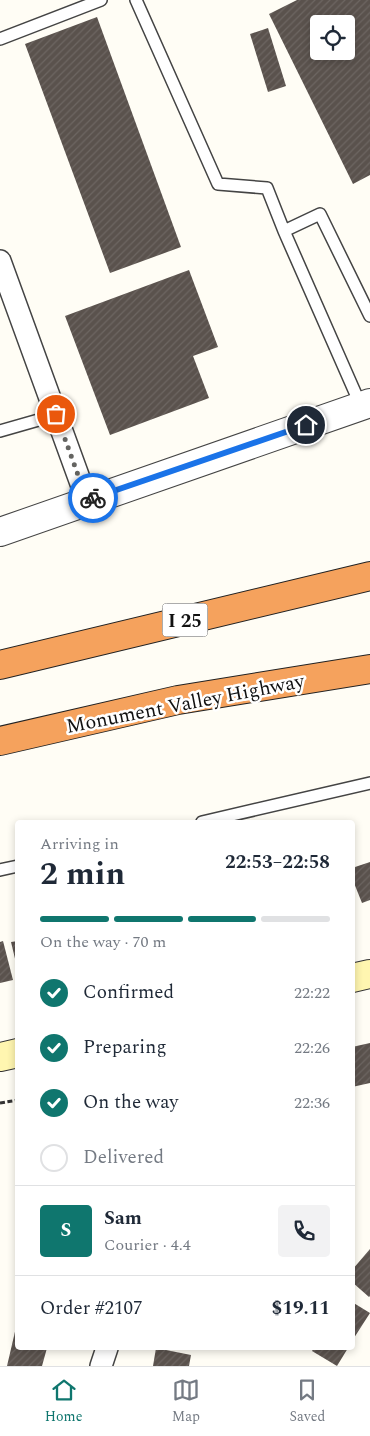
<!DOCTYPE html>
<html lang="en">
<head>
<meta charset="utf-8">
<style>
	:root { --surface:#fff; --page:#f2f2f3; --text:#1f2937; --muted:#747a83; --line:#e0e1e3; --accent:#0f766e }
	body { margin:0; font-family:Spectral,serif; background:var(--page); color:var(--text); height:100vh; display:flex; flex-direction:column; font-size:19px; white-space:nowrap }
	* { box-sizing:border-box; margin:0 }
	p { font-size:16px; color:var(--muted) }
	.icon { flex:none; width:28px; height:28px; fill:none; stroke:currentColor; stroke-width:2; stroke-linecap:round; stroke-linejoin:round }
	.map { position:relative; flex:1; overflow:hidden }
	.details { position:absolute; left:15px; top:820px; width:340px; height:530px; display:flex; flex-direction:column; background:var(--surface); border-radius:5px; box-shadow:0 2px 8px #0003 }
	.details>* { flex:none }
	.buttons { position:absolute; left:310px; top:15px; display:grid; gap:10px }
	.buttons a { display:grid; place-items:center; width:45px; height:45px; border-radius:5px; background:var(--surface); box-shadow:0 2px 8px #0003; font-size:25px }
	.pin { position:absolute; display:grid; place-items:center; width:42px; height:42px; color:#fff; margin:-21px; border:2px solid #fff; border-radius:50%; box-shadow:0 1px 5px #0007 }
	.courier { position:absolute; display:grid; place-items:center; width:50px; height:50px; margin:-25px; border:4px solid #1a73e8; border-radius:50%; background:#fff; color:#222; box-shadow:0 1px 6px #0007 }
	.summary em { font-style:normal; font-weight:700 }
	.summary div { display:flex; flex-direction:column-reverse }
	.summary { display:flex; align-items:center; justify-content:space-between; height:85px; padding:0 25px }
	h1 { font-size:32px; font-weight:700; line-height:38px }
	.bar { display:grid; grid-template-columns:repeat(4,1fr); gap:8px 5px; align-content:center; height:60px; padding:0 25px }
	.bar i { height:6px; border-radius:4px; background:var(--line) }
	.bar .selected { background:var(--accent) }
	.bar p { grid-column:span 4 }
	.line { display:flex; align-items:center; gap:12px; padding:0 25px; border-top:1px solid var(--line) }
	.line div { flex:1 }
	.round { display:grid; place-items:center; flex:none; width:52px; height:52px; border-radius:5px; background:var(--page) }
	ol { padding:0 25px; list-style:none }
	li { display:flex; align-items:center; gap:15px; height:55px }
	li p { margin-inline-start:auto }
	li .icon { padding:5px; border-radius:50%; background:var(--accent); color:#fff; stroke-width:4 }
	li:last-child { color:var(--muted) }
	li i { width:28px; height:28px; border:2px solid var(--line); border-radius:50% }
	.tabs { display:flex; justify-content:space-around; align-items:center; height:70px; border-top:1px solid var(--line); background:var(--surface); font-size:14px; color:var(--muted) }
	.tabs a { display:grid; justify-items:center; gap:2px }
	.tabs .selected { color:var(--accent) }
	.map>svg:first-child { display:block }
	.building { fill:url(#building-hatch); fill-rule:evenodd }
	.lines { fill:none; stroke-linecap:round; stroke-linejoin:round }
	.service-casing { stroke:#444; stroke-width:14 }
	.minor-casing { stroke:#444; stroke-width:24 }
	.tertiary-casing { stroke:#444; stroke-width:30 }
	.secondary-casing { stroke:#333; stroke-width:30 }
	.motorway-casing { stroke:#222; stroke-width:30 }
	.path { stroke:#333; stroke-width:3; stroke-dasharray:5 2.5; stroke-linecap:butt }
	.service { stroke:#fff; stroke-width:11 }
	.minor { stroke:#fff; stroke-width:21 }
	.tertiary { stroke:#fff; stroke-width:28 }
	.secondary { stroke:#fff6b0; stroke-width:28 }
	.motorway { stroke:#f5a25d; stroke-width:28 }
	.done { stroke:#646461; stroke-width:5; stroke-dasharray:0 9 }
	.route { stroke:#1a73e8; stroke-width:6 }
	.labels { text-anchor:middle; stroke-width:5; stroke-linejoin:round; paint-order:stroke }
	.shield { fill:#fff; stroke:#585858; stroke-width:1 }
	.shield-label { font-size:19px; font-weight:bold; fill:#111 }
	.street-label { font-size:20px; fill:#111; stroke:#fff }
</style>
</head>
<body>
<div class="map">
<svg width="370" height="1366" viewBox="0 0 370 1366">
	<defs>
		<pattern id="building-hatch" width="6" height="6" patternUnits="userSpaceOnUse" patternTransform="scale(1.25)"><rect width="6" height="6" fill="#5a524d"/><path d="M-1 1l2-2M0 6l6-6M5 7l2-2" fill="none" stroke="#6d6662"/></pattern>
	</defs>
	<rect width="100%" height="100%" fill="#fffdf5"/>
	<path class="building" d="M297,0h73v175l-17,9 -84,-170zM319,24h27v27h-27z
		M97,17l84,230 -71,26 -85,-229z
		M268,28l18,58 -18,6 -18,-58z
		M189,270l29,77 -25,9 16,42 -99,37 -45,-119z
		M370,862v38l-8,3 -10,-25v-10z
		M3,941l10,39 -13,3v-41z
		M18,941v26h-1l-6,-25z
		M370,1043v40l-18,4v-40z
		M370,1249v47l-1,1 -17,-15v-12z
		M352,1302l18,11 -18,28z
		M17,1323l1,25h29l-5,18h-35z
		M156,1348l35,7 -2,11h-36z
		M314,1348h34l-11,18 -25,-15z"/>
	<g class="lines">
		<g class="service-casing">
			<path id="service" d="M136,0l82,184 49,4 17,43
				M0,39l101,-39
				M361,406l-77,-175 36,-17 50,102
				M0,431l56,-16
				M202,822l168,-39
				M0,870l18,-4"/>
		</g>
		<g class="minor-casing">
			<path id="minor" d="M0,261l87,239
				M101,1366l6,-18"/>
		</g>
		<g class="tertiary-casing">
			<path id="tertiary" d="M0,532l370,-129"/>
		</g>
		<g class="secondary-casing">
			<path id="secondary" d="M352,978l18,-4
				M0,1057l18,-4"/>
		</g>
		<g class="motorway-casing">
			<path id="motorway" d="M0,665l370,-89
				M0,741l178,-41 192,-31"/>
		</g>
		<path class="path" d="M0,1103l18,-3"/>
		<use href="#service" class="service"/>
		<use href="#minor" class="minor"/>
		<use href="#tertiary" class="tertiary"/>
		<use href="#secondary" class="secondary"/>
		<use href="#motorway" class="motorway"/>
	</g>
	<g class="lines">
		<path class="done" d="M56,414l31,86 6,-2"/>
		<path class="route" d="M93,498l213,-73"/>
	</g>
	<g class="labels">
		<rect class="shield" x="162.5" y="603.5" width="45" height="33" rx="4"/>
		<g class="shield-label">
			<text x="185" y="627">I 25</text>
		</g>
		<g class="street-label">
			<text transform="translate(185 703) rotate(-11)" y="7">Monument Valley Highway</text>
		</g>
	</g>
</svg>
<div class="buttons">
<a><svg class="icon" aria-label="locate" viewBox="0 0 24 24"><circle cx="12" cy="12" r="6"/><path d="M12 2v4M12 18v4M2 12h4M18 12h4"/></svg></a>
</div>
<div class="pin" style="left:56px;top:414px;background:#ea580c"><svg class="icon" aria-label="bag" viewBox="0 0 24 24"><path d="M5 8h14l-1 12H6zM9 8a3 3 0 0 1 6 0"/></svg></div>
<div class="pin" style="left:306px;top:425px;background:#1f2937"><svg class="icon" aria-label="home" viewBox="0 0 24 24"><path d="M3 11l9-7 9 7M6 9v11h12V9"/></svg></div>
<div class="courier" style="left:93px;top:498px"><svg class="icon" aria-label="bike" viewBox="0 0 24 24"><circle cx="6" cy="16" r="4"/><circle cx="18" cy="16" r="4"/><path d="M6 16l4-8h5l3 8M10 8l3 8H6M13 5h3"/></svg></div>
<section class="details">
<div class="summary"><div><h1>2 min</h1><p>Arriving in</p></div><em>22:53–22:58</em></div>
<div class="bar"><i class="selected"></i><i class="selected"></i><i class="selected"></i><i></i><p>On the way · 70 m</p></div>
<ol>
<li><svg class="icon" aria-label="check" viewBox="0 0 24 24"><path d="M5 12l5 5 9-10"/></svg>Confirmed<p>22:22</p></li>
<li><svg class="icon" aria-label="check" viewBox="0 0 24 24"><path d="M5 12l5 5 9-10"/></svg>Preparing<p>22:26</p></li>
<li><svg class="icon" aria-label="check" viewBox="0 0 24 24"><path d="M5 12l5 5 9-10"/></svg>On the way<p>22:36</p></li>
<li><i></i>Delivered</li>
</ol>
<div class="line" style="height:90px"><b class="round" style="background:var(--accent);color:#fff">S</b><div><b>Sam</b><p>Courier · 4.4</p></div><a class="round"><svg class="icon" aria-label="phone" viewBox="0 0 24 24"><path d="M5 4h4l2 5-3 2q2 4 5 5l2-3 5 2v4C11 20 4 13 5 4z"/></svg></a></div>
<div class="line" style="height:65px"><div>Order #2107</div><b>$19.11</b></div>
</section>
</div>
<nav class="tabs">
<a class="selected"><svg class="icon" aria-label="home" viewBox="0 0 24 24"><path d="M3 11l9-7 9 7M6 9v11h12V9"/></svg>Home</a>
<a><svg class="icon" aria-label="map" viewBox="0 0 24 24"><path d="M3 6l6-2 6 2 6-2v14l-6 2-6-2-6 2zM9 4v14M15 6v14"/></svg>Map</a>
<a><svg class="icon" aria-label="saved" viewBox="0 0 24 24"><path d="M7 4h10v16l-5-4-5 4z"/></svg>Saved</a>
</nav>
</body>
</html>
